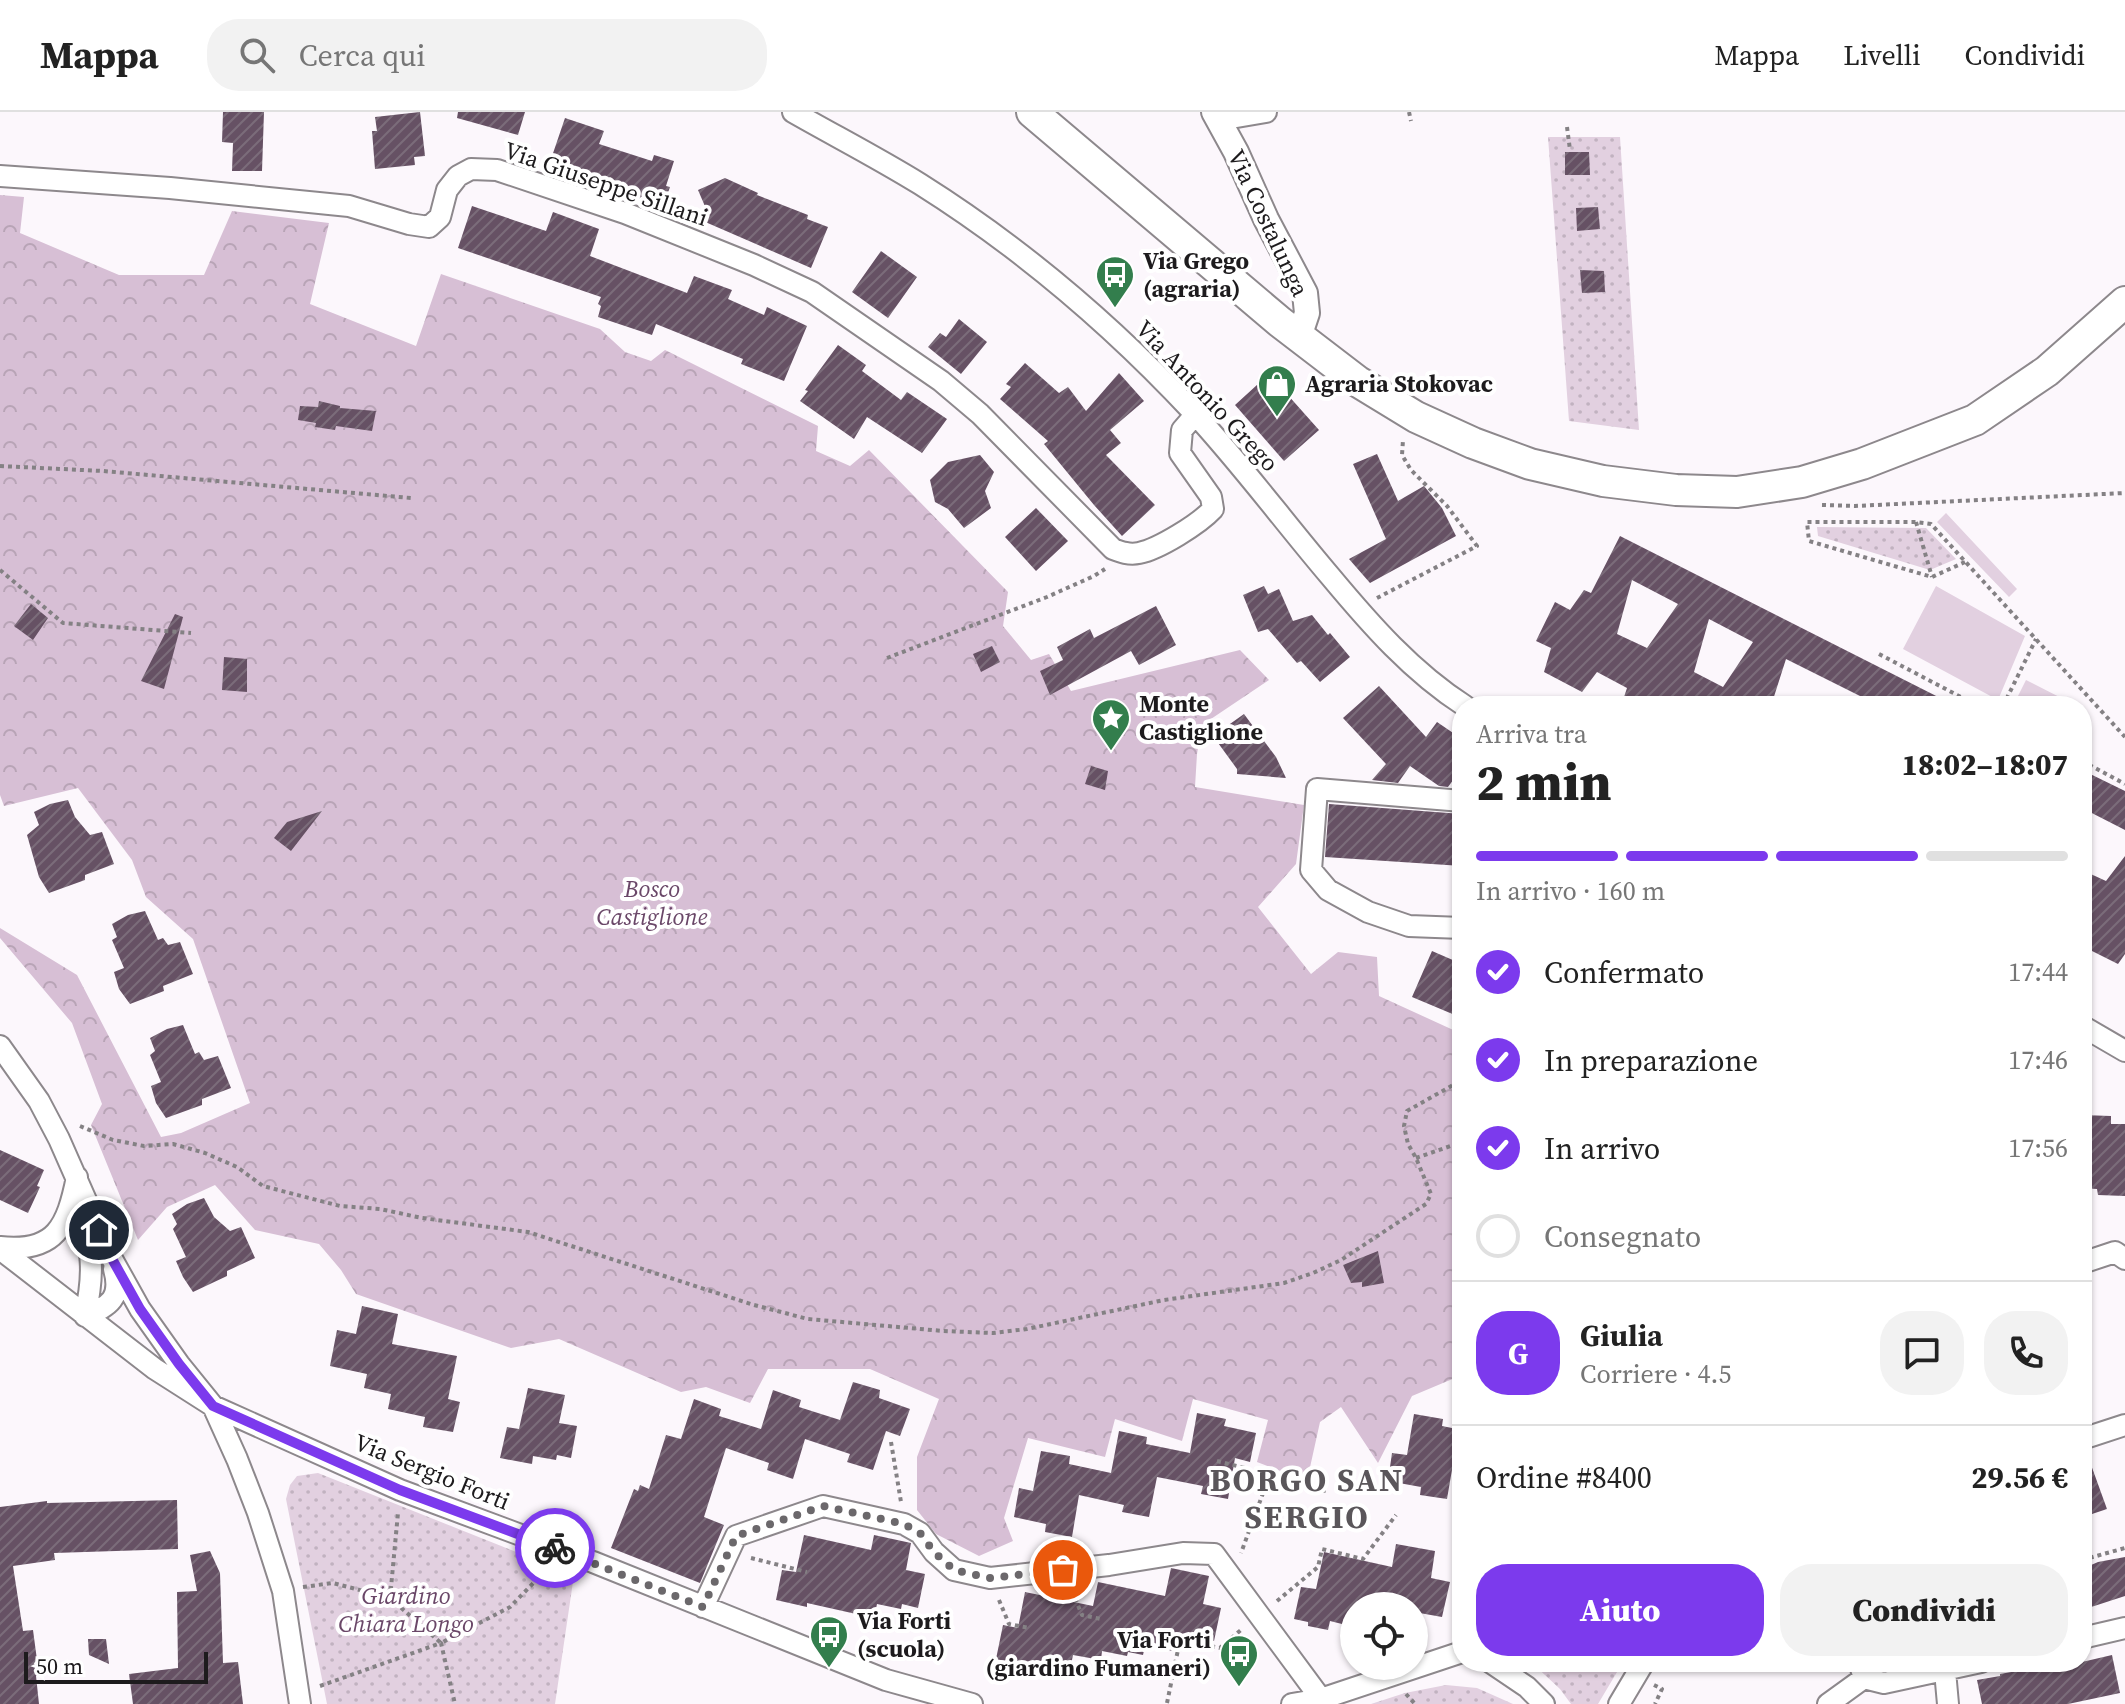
<!DOCTYPE html>
<html lang="it">
<head>
<meta charset="utf-8">
<style>
	:root { --surface:#fff; --page:#f2f2f2; --text:#222; --muted:#767676; --line:#e0e0e0; --accent:#7c3aed }
	body { margin:0; font-family:"Source Serif 4",serif; background:var(--page); color:var(--text); height:100vh; display:flex; flex-direction:column; font-size:30px; white-space:nowrap }
	* { box-sizing:border-box; margin:0 }
	p { font-size:26px; color:var(--muted) }
	.icon { flex:none; width:44px; height:44px; fill:none; stroke:currentColor; stroke-width:2; stroke-linecap:round; stroke-linejoin:round }
	.map { position:relative; flex:1; overflow:hidden }
	.sheet { position:absolute; left:1452px; top:584px; width:640px; height:976px; display:flex; flex-direction:column; background:var(--surface); border-radius:32px; box-shadow:0 2px 6px #0004 }
	.sheet>* { flex:none }
	.buttons { position:absolute; left:1340px; top:1480px; display:grid; gap:16px }
	.buttons a { display:grid; place-items:center; width:88px; height:88px; border-radius:50%; background:var(--surface); box-shadow:0 2px 6px #0004; font-size:40px }
	.scale { position:absolute; left:24px; bottom:20px; width:184px; box-sizing:border-box; padding-left:8px; border:4px solid #1d1b1d; border-top:0; font-size:22px; line-height:28px; white-space:nowrap; color:#1d1b1d; -webkit-text-stroke:6px #fff; paint-order:stroke }
	.pin { position:absolute; display:grid; place-items:center; width:68px; height:68px; color:#fff; margin:-34px; border:4px solid #fff; border-radius:50%; box-shadow:0 2px 8px #0007 }
	.courier { position:absolute; display:grid; place-items:center; width:80px; height:80px; margin:-40px; border:6px solid #7c3aed; border-radius:50%; background:#fff; color:#222; box-shadow:0 2px 10px #0007 }
	.summary em { font-style:normal; font-weight:800 }
	.summary div { display:flex; flex-direction:column-reverse }
	.summary { display:flex; align-items:center; justify-content:space-between; height:136px; padding:0 24px }
	h1 { font-size:52px; font-weight:800; line-height:60px }
	.bar { display:grid; grid-template-columns:repeat(4,1fr); gap:12px 8px; align-content:center; height:96px; padding:0 24px }
	.bar i { height:10px; border-radius:6px; background:var(--line) }
	.bar .active { background:var(--accent) }
	.bar p { grid-column:span 4 }
	.line { display:flex; align-items:center; gap:20px; padding:0 24px; border-top:2px solid var(--line) }
	.line div { flex:1 }
	.round { display:grid; place-items:center; flex:none; width:84px; height:84px; border-radius:32px; background:var(--page) }
	ol { padding:0 24px; list-style:none }
	li { display:flex; align-items:center; gap:24px; height:88px }
	li p { margin-inline-start:auto }
	li .icon { padding:8px; border-radius:50%; background:var(--accent); color:#fff; stroke-width:4 }
	li:last-child { color:var(--muted) }
	li i { width:44px; height:44px; border:4px solid var(--line); border-radius:50% }
	.primary-button { display:flex; gap:16px; margin-top:auto; padding:16px 24px }
	.primary-button a { flex:1; height:92px; border-radius:32px; background:var(--accent); color:#fff; font-size:32px; font-weight:800; line-height:92px; text-align:center }
	.primary-button a+a { background:var(--page); color:var(--text) }
	header { display:flex; align-items:center; gap:48px; box-sizing:border-box; height:112px; padding:0 40px; background:var(--surface); border-bottom:2px solid var(--line) }
	header strong { font-size:38px }
	nav { display:flex; gap:44px; margin-inline-start:auto; font-size:28px }
	.search { width:560px; height:72px; background:var(--page); display:flex; align-items:center; gap:20px; box-sizing:border-box; padding:0 28px; border-radius:32px; color:var(--muted); font-size:30px }
	.map>svg:first-child { display:block }
	.grass { fill:url(#grass-dots) }
	.forest { fill:url(#forest-crowns) }
	.pitch { fill:#e2d0e0 }
	.building { fill:url(#building-hatch); fill-rule:evenodd }
	.lines { fill:none; stroke-linecap:round; stroke-linejoin:round }
	.minor-casing { stroke:#8d888c; stroke-width:24 }
	.tertiary-casing { stroke:#8d888c; stroke-width:28 }
	.primary-casing { stroke:#8d888c; stroke-width:34 }
	.path { stroke:#848184; stroke-width:4; stroke-dasharray:4 4; stroke-linecap:butt }
	.minor { stroke:#fff; stroke-width:20 }
	.tertiary { stroke:#fff; stroke-width:24 }
	.primary { stroke:#fff; stroke-width:30 }
	.done { stroke:#6b686b; stroke-width:8; stroke-dasharray:0 14.4 }
	.route { stroke:#7c3aed; stroke-width:10 }
	.labels { text-anchor:middle; stroke-width:8; stroke-linejoin:round; paint-order:stroke }
	.street-label { font-size:24px; fill:#1d1b1d; stroke:#fff }
	.poi-label { font-size:24px; font-weight:bold; fill:#1d1b1d; stroke:#fff; text-anchor:start }
	.park-label { font-size:24px; font-style:italic; fill:#6a4768; stroke:#fff }
	.district-label { font-size:32px; font-weight:bold; letter-spacing:2px; fill:#5a565a; stroke:#fff }
</style>
</head>
<body>
<header>
<strong>Mappa</strong>
<div class="search"><svg class="icon" aria-label="search" viewBox="0 0 24 24"><circle cx="10" cy="10" r="6"/><path d="M15 15l6 6"/></svg>Cerca qui</div>
<nav><a>Mappa</a><a>Livelli</a><a>Condividi</a></nav>
</header>
<div class="map">
<svg width="2125" height="1592" viewBox="0 0 2125 1592">
	<defs>
		<pattern id="grass-dots" width="8" height="8" patternUnits="userSpaceOnUse" patternTransform="scale(2)"><rect width="8" height="8" fill="#e2d0e0"/><path d="M2 2h.1M6 6h.1" fill="none" stroke="#c1b2c0" stroke-width="1.8" stroke-linecap="round"/></pattern>
		<pattern id="forest-crowns" width="20" height="18" patternUnits="userSpaceOnUse" patternTransform="scale(2)"><rect width="20" height="18" fill="#d7bfd5"/><path d="M2 6a3 3 0 1 1 6 0M12 15a3 3 0 1 1 6 0" fill="none" stroke="#b8a4b6"/></pattern>
		<pattern id="building-hatch" width="6" height="6" patternUnits="userSpaceOnUse" patternTransform="scale(2)"><rect width="6" height="6" fill="#665164"/><path d="M-1 1l2-2M0 6l6-6M5 7l2-2" fill="none" stroke="#7b6c7a"/></pattern>
	</defs>
	<rect width="100%" height="100%" fill="#fcf7fc"/>
	<path class="grass" d="M1548,25h72l19,293 -70,-9z
		M1817,415l109,1 30,31 -26,11 -112,-34z
		M318,1361l256,102 -19,129h-228l-41,-205 4,-14 7,-9z
		M1531,1550h92l-25,42h-27l-11,-15z
		M1446,1573l31,3 36,16h-142l34,-11z"/>
	<path class="forest" d="M0,83l24,2 -4,36 99,42h85l28,-64 97,12 -19,81 106,42 25,-72 159,55 25,23 26,9 14,-11 153,76 -2,25 34,15 19,-16 139,142 -5,34 28,34 18,-6 22,37 169,-41 29,30 -67,45 -5,29 -2,33 109,18 -8,59 -38,43 53,67 27,-22 39,5 2,39 83,38v52l-7,8c13,29 7,57 -2,86l9,13v182l-50,21 -34,67 -37,-56 -21,15 -13,59 -50,-19 11,-42 -75,-21 -11,42 -67,-22 -10,38 -77,-19 -24,80 9,23 -34,15 -43,-22 -19,-24v-53l22,-58 -69,-30h-102l-18,34 -44,-16 -25,5 -122,-53 -48,9 -155,-54 -15,-24 -22,-26 -64,-14 -40,-45 -48,22 -29,33 -47,-115 11,-21 -30,-81 -72,-85v-10l77,47 84,162 20,-4 69,-30 -57,-164 -47,-42 -14,-37 -54,-72 -74,18 -4,-11z"/>
	<path class="pitch" d="M1946,401l71,76 -8,8 -72,-75z
		M1936,474l89,50 -27,64 -95,-51z
		M2026,568l51,26h-64z"/>
	<path class="building" d="M223,0h41l-2,59h-30l1,-28 -11,-1z
		M420,0l5,44 -11,1 1,8 -40,4 -3,-38h5l-2,-14z
		M458,0h67l-7,23 -61,-17z
		M565,6l39,13 -5,13 53,17 2,-6 20,6 -8,25 4,1 -7,20 -43,-16 1,-2 -72,-24z
		M1565,40h24l1,23h-25z
		M725,66l33,15 -1,2 51,20 -1,4 21,8 -17,41 -108,-47 4,-10 -9,-21z
		M472,94l74,25 7,-19 46,17 -9,27 97,37 7,-17 38,14 -4,9 36,16 3,-8 40,19 -23,55 -43,-17 2,-5 -87,-35 -4,11 -54,-18 3,-11 -3,-2 3,-7 -143,-49z
		M1598,95l2,22 -23,2 -1,-23z
		M881,139l36,26 -29,41 -36,-26z
		M1580,158l24,1 1,21 -23,1z
		M959,207l28,23 -26,32 -33,-27 12,-14 6,4z
		M838,233l28,20 -4,6 39,29 6,-8 40,27 -25,34 -55,-36 -13,22 -54,-38 8,-10 -3,-1z
		M1025,251l34,30 9,-6 18,24 33,-38 25,28 -34,29 11,13 -15,12 49,50 -33,31 -28,-31 -50,-61 4,-3 -48,-42 11,-12 -5,-3z
		M1269,262l50,56 -35,31 -49,-56z
		M319,289l21,5v2l36,3 -4,20 -36,-5 -1,4 -20,-3 1,-4 -18,-3 2,-14 18,1z
		M1377,342l21,47 26,-15 18,22 14,28 -86,47 -21,-24 37,-20 -33,-75z
		M980,343l14,17 -9,19 6,17 -27,20 -16,-19 -13,-7 -5,-22 18,-18z
		M1036,396l32,33 -32,30 -31,-34z
		M1620,424l336,170h-76l-94,-47 -15,47h-150l6,-18 -30,-16 -15,20 -38,-20 7,-24 -15,-7 19,-39 15,8 14,-20 7,3zM1632,468l46,24 -31,44 -30,-14zM1709,507l44,23 -30,45 -29,-15z
		M1264,474l4,8 11,-5 14,32 19,-6 16,20 2,-2 20,24 -30,25 -19,-21 -4,2 -29,-34 -10,3 -15,-37z
		M31,492l17,14 -15,22 -19,-14z
		M1156,494l20,39 -37,20 -8,-14 -81,44 -10,-24 23,-11 -6,-13 33,-18 4,9z
		M175,502l8,3 -19,72 -23,-8z
		M992,534l8,16 -19,10 -8,-18z
		M224,545l23,2v33l-25,-2z
		M1379,574l47,51 11,-15 25,17v29l-14,19 -9,-1 -29,-20 -12,17 -26,-3 14,-16 -43,-46z
		M1244,602l32,43 10,21 -49,-4v-5l-24,-33z
		M1091,654l17,5 -3,19 -20,-6z
		M2082,658l43,21v39l-43,-22z
		M68,688l7,17 15,18 12,-3 12,32 -29,11v5l-36,13 -10,-16 -12,-42 12,-10 -5,-13 16,-8z
		M1329,692l133,10v52l-137,-9z
		M322,699l-31,40 -17,-13 13,-16z
		M2125,744v98l-7,10 -36,-18v-76l24,11z
		M145,799l13,29 5,-2 5,7 12,-3 13,32 -30,12 1,5 -34,13 -11,-15 -5,-17 10,-4 -12,-28 5,-3 -5,-13 16,-9z
		M1432,839l30,13v54l-50,-21z
		M183,913l12,29 4,-2 5,8 14,-4 13,32 -29,11v6l-36,13 -10,-15 -5,-17 10,-4 -11,-27 5,-4 -5,-13 17,-9z
		M2082,1003l29,1v8h14v72l-27,-1 -1,-6 -15,-1z
		M0,1038l44,20 -7,16 3,1 -12,26 -28,-13z
		M204,1086l10,19 16,14 11,-4 14,31 -28,13v5l-34,16 -10,-15 -7,-16 10,-4 -13,-28 4,-5 -5,-10 15,-10z
		M1378,1139l6,32 -22,4v-5l-11,1 -8,-18z
		M362,1194l36,8 -6,30 65,12 -9,43 12,3 -7,30 -30,-5 2,-10 -37,-8 3,-15 -27,-6 3,-14 -37,-8 7,-36 19,4z
		M853,1270l27,8 -1,8 31,11 -10,27 -14,-5 -13,39 -26,-8 3,-8 -45,-15 -12,40 -26,-9 2,-7 -43,-15 -22,69 20,8 -24,58 -89,-35 23,-59 4,2 2,-6 9,4 17,-54 15,4 13,-40 27,10 -2,7 42,13 12,-39 28,10 -2,7 41,13z
		M528,1276l37,7 -6,28 18,3 -6,32 -14,-3 -1,5 -23,-4 -1,8 -32,-6 7,-31 12,2z
		M1197,1301l29,6 -2,7 32,7 -6,29 -15,-4 -7,41 -27,-5 2,-8 -46,-9 -8,40 -27,-5 2,-7 -45,-10 -7,42 -27,-5 1,-8 -32,-7 5,-29 14,3 8,-40 29,5 -1,8 42,9 8,-42 28,6 -1,7 44,9z
		M1414,1302l29,5 -1,7 20,4v30l-8,-2 -7,41 -27,-4 1,-8 -33,-6 4,-28 15,2z
		M2086,1339l21,58 -18,6 -1,-4 -6,2v-61z
		M177,1388l1,49 -124,4 1,7 -42,6 10,65 10,-1 6,45 -3,1 3,28h-39v-197l47,-6v2z
		M804,1423l67,15 3,-15 37,8 -5,27 19,4 -7,34 -16,-4 -1,5 -24,-5 -3,14 -67,-15v4l-31,-7 6,-30 14,2z
		M1396,1432l39,7 -4,27 19,4 -8,35 -28,-5v-6h-60v21l-24,-6 -2,9 -20,-4v-4l-14,-3 7,-32 15,2 8,-37 68,15z
		M210,1439l10,22 3,90 15,-1 5,42h-110l-4,-30 49,-6 -1,-76 20,-1 -7,-36z
		M2125,1445v39l-43,14v-41l16,-7z
		M1171,1456l38,8 -6,28 18,4 -7,33 -15,-3 -1,3 -22,-4 -3,14 -28,-5 -2,9 -15,-3 -1,4 -25,-5 -1,9 -28,-5 -2,10 -15,-3 -1,5 -24,-6 -2,10 -21,-4 1,-5 -13,-3 7,-34 15,3 7,-36 68,14 5,-24 67,14z
		M88,1527h18l3,25 -20,-9z
		M2112,1543l8,38 -52,11h-86l-5,-24 23,-4v-2l69,-12h13z"/>
	<g class="lines">
		<g class="minor-casing">
			<path id="minor" d="M793,0c42,24 85,46 127,72 100,63 193,142 274,229 48,52 90,109 136,163 40,48 82,96 135,130
				M1219,8l47,-8
				M0,64l170,12 179,18 60,18 20,3 11,-10 7,-27 11,-14 13,-7 26,1 128,43 129,52 58,27 129,89 39,33 133,135c8,3 16,6 26,4 20,-4 60,-29 74,-44l-2,-12 -31,-44 2,-23 13,-15
				M1462,689l-145,-12 -6,81 17,20 40,22 41,14 53,2
				M2082,914l43,25
				M0,934l39,55 20,38 52,118 29,52 39,55 34,42 24,53 21,54 25,78 17,113
				M84,1104c8,41 10,59 1,100
				M0,1135c56,6 67,-21 77,-70
				M0,1137l155,120 58,37 187,84 193,72 293,118 86,24
				M2082,1151l33,-11 10,7
				M85,1204c25,-10 37,-18 29,-47
				M2082,1327l43,-14
				M703,1495l33,-71 87,-30 81,18 16,9 14,19 20,18 36,8 119,-13 74,-12 31,1 107,145
				M2082,1526l43,-10
				M1490,1550l37,25 17,17
				M1859,1550l5,16 20,5 97,-21
				M1945,1559l3,33
				M1292,1592l29,-5 141,-47
				M1619,1592l25,-42
				M1828,1592l36,-26"/>
		</g>
		<g class="tertiary-casing">
			<path id="tertiary" d="M1214,0l22,40 30,67 39,74 2,20 -8,24"/>
		</g>
		<g class="primary-casing">
			<path id="primary" d="M1032,0l248,210 77,59 59,36 57,26 57,21 73,17 73,9 61,2 65,-10 60,-18 113,-44 72,-49 78,-69"/>
		</g>
		<path class="path" d="M1409,0l2,9
			M1567,15l3,23
			M0,354l103,5 308,27
			M1822,393l33,1 270,-13
			M1916,410l16,55
			M1965,450l-33,15 -123,-36 -2,-19h109l15,2 194,213
			M0,458l63,53 128,10
			M1377,486l100,-52 -30,-40 -36,-36 -9,-15 1,-15
			M1879,542l99,52
			M887,546l160,-61 47,-21 11,-7
			M2003,594l33,-67
			M2082,649l43,23
			M80,1014l33,14 31,6 29,-2 32,9 32,14 26,19 77,20 40,3 42,9 106,14 226,73 54,14 135,12 50,2 34,-4 137,-29 120,-17 29,-10 28,-13 85,-56 5,-10 -15,-36 -8,-14 -4,-18 3,-15 55,-31
			M1416,1046l46,-16
			M891,1330l10,60
			M1217,1349l28,7 21,17 -25,68
			M1266,1373l62,6
			M751,1446l56,14
			M2082,1448l43,-12
			M303,1475l30,-4 57,15 51,45 69,-36 39,-40
			M1072,1479l10,24 19,4
			M390,1486l8,-85
			M999,1488l10,24 20,4
			M1277,1489l41,-34 4,-18 41,10 33,-44
			M1654,1573l8,4 -7,15
			M320,1574l121,-43 14,61
			M1406,1582l9,10
			M1167,1591l13,-63 40,8 22,-19"/>
		<use href="#minor" class="minor"/>
		<use href="#tertiary" class="tertiary"/>
		<use href="#primary" class="primary"/>
	</g>
	<g class="lines">
		<path class="done" d="M555,1436l148,59 33,-71 87,-30 81,18 16,9 14,19 20,18 36,8 73,-8"/>
		<path class="route" d="M99,1118l12,27 29,52 39,55 34,42 187,84 155,58"/>
	</g>
	<defs>
		<g id="bus-pin" transform="scale(2)"><path d="M0 17L-7.5 6A9.5 9.5 0 1 1 7.5 6Z" fill="#337e4d" stroke="#fff"/><path d="M-5-6H5V4H4V6H2V4H-2V6H-4V4H-5ZM-3.5-4V0h7V-4ZM-3.5 1.2v1.5H-2V1.2ZM2 1.2v1.5H3.5V1.2Z" fill="#fff"/></g>
		<g id="shop-pin" transform="scale(2)"><path d="M0 17L-7.5 6A9.5 9.5 0 1 1 7.5 6Z" fill="#337e4d" stroke="#fff"/><path d="M-5-2.5h2.3a2.7 3.5 0 0 1 5.4 0H5L5.5 6h-11ZM-1.5-2.5h3a1.5 2.3 0 0 0-3 0Z" fill="#fff"/></g>
		<g id="sight-pin" transform="scale(2)"><path d="M0 17L-7.5 6A9.5 9.5 0 1 1 7.5 6Z" fill="#337e4d" stroke="#fff"/><path d="M0-6L1.8-2.2L6-1.7L2.9 1.2L3.7 5.4L0 3.3L-3.7 5.4L-2.9 1.2L-6-1.7L-1.8-2.2Z" fill="#fff"/></g>
	</defs>
	<g fill-rule="evenodd">
		<use href="#bus-pin" x="1115" y="163"/>
		<use href="#shop-pin" x="1277" y="272"/>
		<use href="#sight-pin" x="1111" y="606"/>
		<use href="#bus-pin" x="829" y="1523"/>
		<use href="#bus-pin" x="1239" y="1542"/>
	</g>
	<g class="labels">
		<g class="street-label">
			<text transform="translate(606 72) rotate(19)" y="8">Via Giuseppe Sillani</text>
			<text transform="translate(1268 111) rotate(65)" y="8">Via Costalunga</text>
			<text transform="translate(1207 284) rotate(47)" y="8">Via Antonio Grego</text>
			<text transform="translate(432 1360) rotate(22)" y="8">Via Sergio Forti</text>
		</g>
		<g class="poi-label">
			<text x="1143" y="157">Via Grego<tspan x="1143" dy="28">(agraria)</tspan></text>
			<text x="1305" y="280">Agraria Stokovac</text>
			<text x="1139" y="600">Monte<tspan x="1139" dy="28">Castiglione</tspan></text>
			<text x="857" y="1517">Via Forti<tspan x="857" dy="28">(scuola)</tspan></text>
			<text x="1211" y="1536" text-anchor="end">Via Forti<tspan x="1211" dy="28">(giardino Fumaneri)</tspan></text>
		</g>
		<g class="park-label">
			<text x="652" y="785">Bosco<tspan x="652" dy="28">Castiglione</tspan></text>
			<text x="406" y="1492">Giardino<tspan x="406" dy="28">Chiara Longo</tspan></text>
		</g>
		<g class="district-label">
			<text x="1307" y="1379">BORGO SAN<tspan x="1307" dy="37">SERGIO</tspan></text>
		</g>
	</g>
</svg>
<div class="buttons">
<a><svg class="icon" aria-label="locate" viewBox="0 0 24 24"><circle cx="12" cy="12" r="6"/><path d="M12 2v4M12 18v4M2 12h4M18 12h4"/></svg></a>
</div>
<div class="scale">50 m</div>
<div class="pin" style="left:1063px;top:1458px;background:#ea580c"><svg class="icon" aria-label="bag" viewBox="0 0 24 24"><path d="M5 8h14l-1 12H6zM9 8a3 3 0 0 1 6 0"/></svg></div>
<div class="pin" style="left:99px;top:1118px;background:#1f2937"><svg class="icon" aria-label="home" viewBox="0 0 24 24"><path d="M3 11l9-7 9 7M6 9v11h12V9"/></svg></div>
<div class="courier" style="left:555px;top:1436px"><svg class="icon" aria-label="bike" viewBox="0 0 24 24"><circle cx="6" cy="16" r="4"/><circle cx="18" cy="16" r="4"/><path d="M6 16l4-8h5l3 8M10 8l3 8H6M13 5h3"/></svg></div>
<section class="sheet">
<div class="summary"><div><h1>2 min</h1><p>Arriva tra</p></div><em>18:02–18:07</em></div>
<div class="bar"><i class="active"></i><i class="active"></i><i class="active"></i><i></i><p>In arrivo · 160 m</p></div>
<ol>
<li><svg class="icon" aria-label="check" viewBox="0 0 24 24"><path d="M5 12l5 5 9-10"/></svg>Confermato<p>17:44</p></li>
<li><svg class="icon" aria-label="check" viewBox="0 0 24 24"><path d="M5 12l5 5 9-10"/></svg>In preparazione<p>17:46</p></li>
<li><svg class="icon" aria-label="check" viewBox="0 0 24 24"><path d="M5 12l5 5 9-10"/></svg>In arrivo<p>17:56</p></li>
<li><i></i>Consegnato</li>
</ol>
<div class="line" style="height:144px"><b class="round" style="background:var(--accent);color:#fff">G</b><div><b>Giulia</b><p>Corriere · 4.5</p></div><a class="round"><svg class="icon" aria-label="chat" viewBox="0 0 24 24"><path d="M4 5h16v11H9l-5 4z"/></svg></a><a class="round"><svg class="icon" aria-label="phone" viewBox="0 0 24 24"><path d="M5 4h4l2 5-3 2q2 4 5 5l2-3 5 2v4C11 20 4 13 5 4z"/></svg></a></div>
<div class="line" style="height:104px"><div>Ordine #8400</div><b>29.56 €</b></div>
<div class="primary-button"><a>Aiuto</a><a>Condividi</a></div>
</section>
</div>
</body>
</html>
